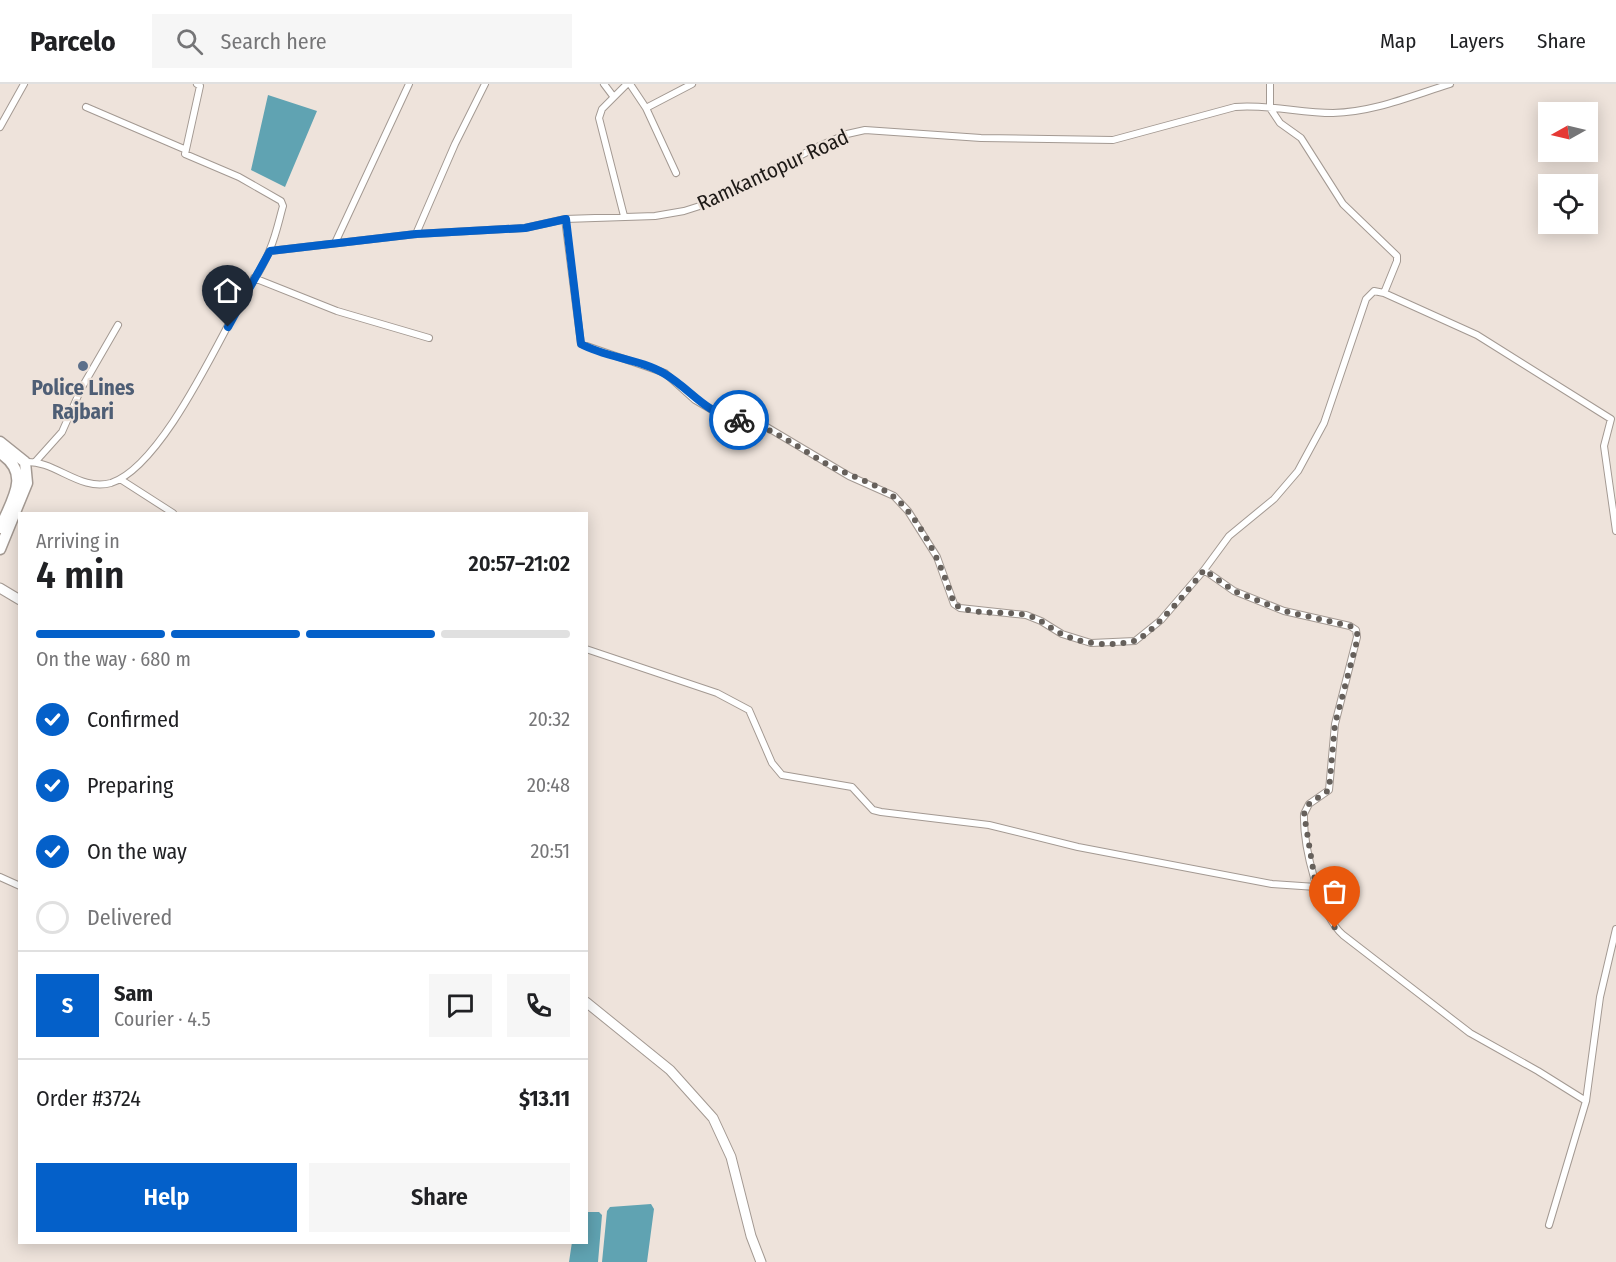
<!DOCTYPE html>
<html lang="en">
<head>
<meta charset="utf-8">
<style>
	:root { --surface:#fff; --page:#f6f6f6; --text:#202124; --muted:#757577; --line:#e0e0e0; --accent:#0460c9 }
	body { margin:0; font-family:"Fira Sans Condensed",sans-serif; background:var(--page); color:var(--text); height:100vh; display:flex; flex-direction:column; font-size:22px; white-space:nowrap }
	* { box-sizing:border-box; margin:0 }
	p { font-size:20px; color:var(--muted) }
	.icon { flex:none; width:33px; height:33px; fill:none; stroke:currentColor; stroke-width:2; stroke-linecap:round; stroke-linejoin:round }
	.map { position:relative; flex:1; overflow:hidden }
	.details { position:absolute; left:18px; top:428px; width:570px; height:732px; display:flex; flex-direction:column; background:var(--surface); border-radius:0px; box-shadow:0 3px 15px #0003 }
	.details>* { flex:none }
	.needle { width:39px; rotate:262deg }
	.fabs { position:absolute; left:1538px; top:18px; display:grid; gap:12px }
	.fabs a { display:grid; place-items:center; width:60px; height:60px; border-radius:0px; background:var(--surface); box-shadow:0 3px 15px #0003; font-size:30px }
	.pin { position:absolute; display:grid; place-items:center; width:51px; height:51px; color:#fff; margin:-62px -26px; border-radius:50% 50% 50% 0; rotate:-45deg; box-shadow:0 0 6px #0007 }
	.pin .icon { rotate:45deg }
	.courier { position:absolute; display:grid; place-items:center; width:60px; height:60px; margin:-30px; border:4px solid #0460c9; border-radius:50%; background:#fff; color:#222; box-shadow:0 2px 8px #0007 }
	.summary em { font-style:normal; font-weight:600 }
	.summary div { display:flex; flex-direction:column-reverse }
	.summary { display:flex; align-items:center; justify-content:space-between; height:102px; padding:0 18px }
	h1 { font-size:39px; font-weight:600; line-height:45px }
	.bar { display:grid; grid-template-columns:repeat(4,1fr); gap:9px 6px; align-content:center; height:72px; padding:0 18px }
	.bar i { height:8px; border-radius:4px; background:var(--line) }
	.bar .selected { background:var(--accent) }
	.bar p { grid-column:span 4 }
	.line { display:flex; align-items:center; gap:15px; padding:0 18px; border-top:2px solid var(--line) }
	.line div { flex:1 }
	.round { display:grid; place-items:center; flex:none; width:63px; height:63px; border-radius:0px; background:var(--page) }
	ol { padding:0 18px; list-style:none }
	li { display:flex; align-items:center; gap:18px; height:66px }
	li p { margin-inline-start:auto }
	li .icon { padding:6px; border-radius:50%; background:var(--accent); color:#fff; stroke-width:4 }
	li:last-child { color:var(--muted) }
	li i { width:33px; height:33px; border:3px solid var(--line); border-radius:50% }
	.action { display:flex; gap:12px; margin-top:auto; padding:12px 18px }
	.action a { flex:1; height:69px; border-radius:0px; background:var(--accent); color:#fff; font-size:24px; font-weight:600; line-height:69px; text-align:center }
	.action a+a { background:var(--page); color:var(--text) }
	header { display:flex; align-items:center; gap:36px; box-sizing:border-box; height:84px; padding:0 30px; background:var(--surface); border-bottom:2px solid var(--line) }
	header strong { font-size:28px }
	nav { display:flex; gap:33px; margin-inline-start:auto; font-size:21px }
	.search { width:420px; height:54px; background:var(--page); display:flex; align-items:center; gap:15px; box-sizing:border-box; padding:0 21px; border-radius:0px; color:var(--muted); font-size:22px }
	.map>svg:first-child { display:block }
	.water { fill:#60a3b2 }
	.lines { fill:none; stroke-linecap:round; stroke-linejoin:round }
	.minor-casing { stroke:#a39992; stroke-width:8 }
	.secondary-casing { stroke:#a39992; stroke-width:11 }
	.primary-casing { stroke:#a39992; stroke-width:13 }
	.minor { stroke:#fff; stroke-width:6 }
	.secondary { stroke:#fff; stroke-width:9 }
	.primary { stroke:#fff; stroke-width:10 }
	.done { stroke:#66605b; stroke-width:6; stroke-dasharray:0 10.8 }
	.route { stroke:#0460c9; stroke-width:8 }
	.service-dot { fill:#5c6f8a; stroke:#eee3db; stroke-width:2 }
	.labels { text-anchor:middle; stroke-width:4.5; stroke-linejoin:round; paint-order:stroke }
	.street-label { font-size:21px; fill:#1d1916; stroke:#eee3db }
	.service-label { font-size:21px; font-weight:bold; fill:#4e5e75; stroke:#eee3db }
</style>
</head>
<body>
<header>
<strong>Parcelo</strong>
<div class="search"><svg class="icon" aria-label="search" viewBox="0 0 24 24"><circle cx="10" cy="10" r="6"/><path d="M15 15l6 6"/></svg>Search here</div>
<nav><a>Map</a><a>Layers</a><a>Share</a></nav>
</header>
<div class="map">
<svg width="1616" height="1178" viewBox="0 0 1616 1178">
	<rect width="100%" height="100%" fill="#eee3db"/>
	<path class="water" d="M268,11l49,16 -32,76 -34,-17z
		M651,1120l3,5 -7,53h-45l5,-51 3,-4z
		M587,1128h12l3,3 -4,47h-29l3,-20h14z"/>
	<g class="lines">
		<g class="minor-casing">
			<path id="minor" d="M604,0l9,12
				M630,0l16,24 30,65
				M1270,0v24l10,15 21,15 42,66 54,52v5l-13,32 93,42 134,84 -7,27 12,85
				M86,23l98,42
				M646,24l46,-24
				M0,43l24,-43
				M624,132l-25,-98 3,-9 25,-25
				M565,135l16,125 84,29 30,27 29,17 41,9 84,50 45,20 14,15 29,46 17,47 6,4 66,7 15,6 21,13 29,9 44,-2 26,-21 43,-50 30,21 50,20 66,15 6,4 1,7 -22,87 -6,66 -20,14 -5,10c-1,31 15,100 39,121l127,98 68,38 48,30
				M416,150l39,-90 30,-60
				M335,159l74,-159
				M270,167l146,-17 109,-6 40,-9 90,-3 29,-5 22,-7 109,-56 32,-14 18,-4 116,8 132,2 122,-33c33,-3 65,6 98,6 41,-1 78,-17 117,-29
				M254,194l83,33 92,27
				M36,377l26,-29 19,-43 37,-64
				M25,378c30,-2 55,30 86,21 49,-16 103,-133 128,-178 10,-18 24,-36 31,-56 6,-14 9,-29 13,-43l-2,-5 -42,-24 -54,-23 15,-68 -3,-2
				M120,395l53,34
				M1204,486l25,-34 45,-37 24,-28 26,-48 42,-124 8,-8 10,2
				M586,565l131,44 32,17 23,53 10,12 70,12 21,23 8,2 108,13 89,22 194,37 44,3
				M0,793l20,9
				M1549,1141l37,-124 14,-104 16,-68"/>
		</g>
		<g class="secondary-casing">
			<path id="secondary" d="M0,504l20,12
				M586,918l84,68 43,48 18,39 20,79 10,26"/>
		</g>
		<g class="primary-casing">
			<path id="primary" d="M0,358l25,20 2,21 -27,66
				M0,369c32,20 12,47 0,75"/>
		</g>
		<use href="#minor" class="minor"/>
		<use href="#secondary" class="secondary"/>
		<use href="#primary" class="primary"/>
	</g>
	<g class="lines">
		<path class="done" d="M739,336c35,8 55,25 86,43 19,11 55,22 69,34 28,23 50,73 60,107 20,13 49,6 72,11 14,3 23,13 36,19 19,10 50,13 72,7 17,-5 58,-55 70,-71l30,21 50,20 66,15 6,4 2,7 -23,87 -6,66 -20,14 -5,10 12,73 19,41"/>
		<path class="route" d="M228,243l42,-76 146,-17 109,-6 41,-9 15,125c26,14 59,15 84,30 28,17 38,38 74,46"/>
	</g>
	<circle class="service-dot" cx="83" cy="282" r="6"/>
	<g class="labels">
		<g class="street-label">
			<text transform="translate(773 86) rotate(-25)" y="7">Ramkantopur Road</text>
		</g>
		<g class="service-label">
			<text x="83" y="311">Police Lines<tspan x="83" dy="24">Rajbari</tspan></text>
		</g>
	</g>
</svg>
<div class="fabs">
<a><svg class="needle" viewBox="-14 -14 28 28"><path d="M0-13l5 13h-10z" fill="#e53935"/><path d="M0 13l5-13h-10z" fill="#757577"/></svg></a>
<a><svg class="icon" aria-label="locate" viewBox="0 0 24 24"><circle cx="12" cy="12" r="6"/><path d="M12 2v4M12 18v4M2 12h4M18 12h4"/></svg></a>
</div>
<div class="pin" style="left:1335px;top:844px;background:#ea580c"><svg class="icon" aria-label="bag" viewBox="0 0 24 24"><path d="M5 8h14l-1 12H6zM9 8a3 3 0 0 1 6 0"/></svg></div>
<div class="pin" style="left:228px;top:243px;background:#1f2937"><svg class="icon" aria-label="home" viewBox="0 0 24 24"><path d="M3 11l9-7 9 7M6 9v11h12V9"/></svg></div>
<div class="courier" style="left:739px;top:336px"><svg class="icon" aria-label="bike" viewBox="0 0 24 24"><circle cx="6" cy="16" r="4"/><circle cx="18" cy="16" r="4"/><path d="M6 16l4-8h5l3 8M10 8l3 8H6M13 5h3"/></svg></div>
<section class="details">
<div class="summary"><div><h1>4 min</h1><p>Arriving in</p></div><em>20:57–21:02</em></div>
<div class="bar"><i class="selected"></i><i class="selected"></i><i class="selected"></i><i></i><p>On the way · 680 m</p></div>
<ol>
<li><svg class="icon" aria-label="check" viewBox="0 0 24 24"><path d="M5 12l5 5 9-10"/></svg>Confirmed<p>20:32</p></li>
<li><svg class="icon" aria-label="check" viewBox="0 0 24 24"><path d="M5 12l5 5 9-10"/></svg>Preparing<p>20:48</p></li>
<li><svg class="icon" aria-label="check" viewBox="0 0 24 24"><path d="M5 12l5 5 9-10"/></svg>On the way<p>20:51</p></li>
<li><i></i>Delivered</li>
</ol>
<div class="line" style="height:108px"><b class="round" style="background:var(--accent);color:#fff">S</b><div><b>Sam</b><p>Courier · 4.5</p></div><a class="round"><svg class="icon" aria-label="chat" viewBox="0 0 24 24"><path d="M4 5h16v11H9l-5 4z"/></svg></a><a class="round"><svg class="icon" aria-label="phone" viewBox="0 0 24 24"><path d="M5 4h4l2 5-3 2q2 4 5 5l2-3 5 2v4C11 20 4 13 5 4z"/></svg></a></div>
<div class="line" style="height:78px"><div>Order #3724</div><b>$13.11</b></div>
<div class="action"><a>Help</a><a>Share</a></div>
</section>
</div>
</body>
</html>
